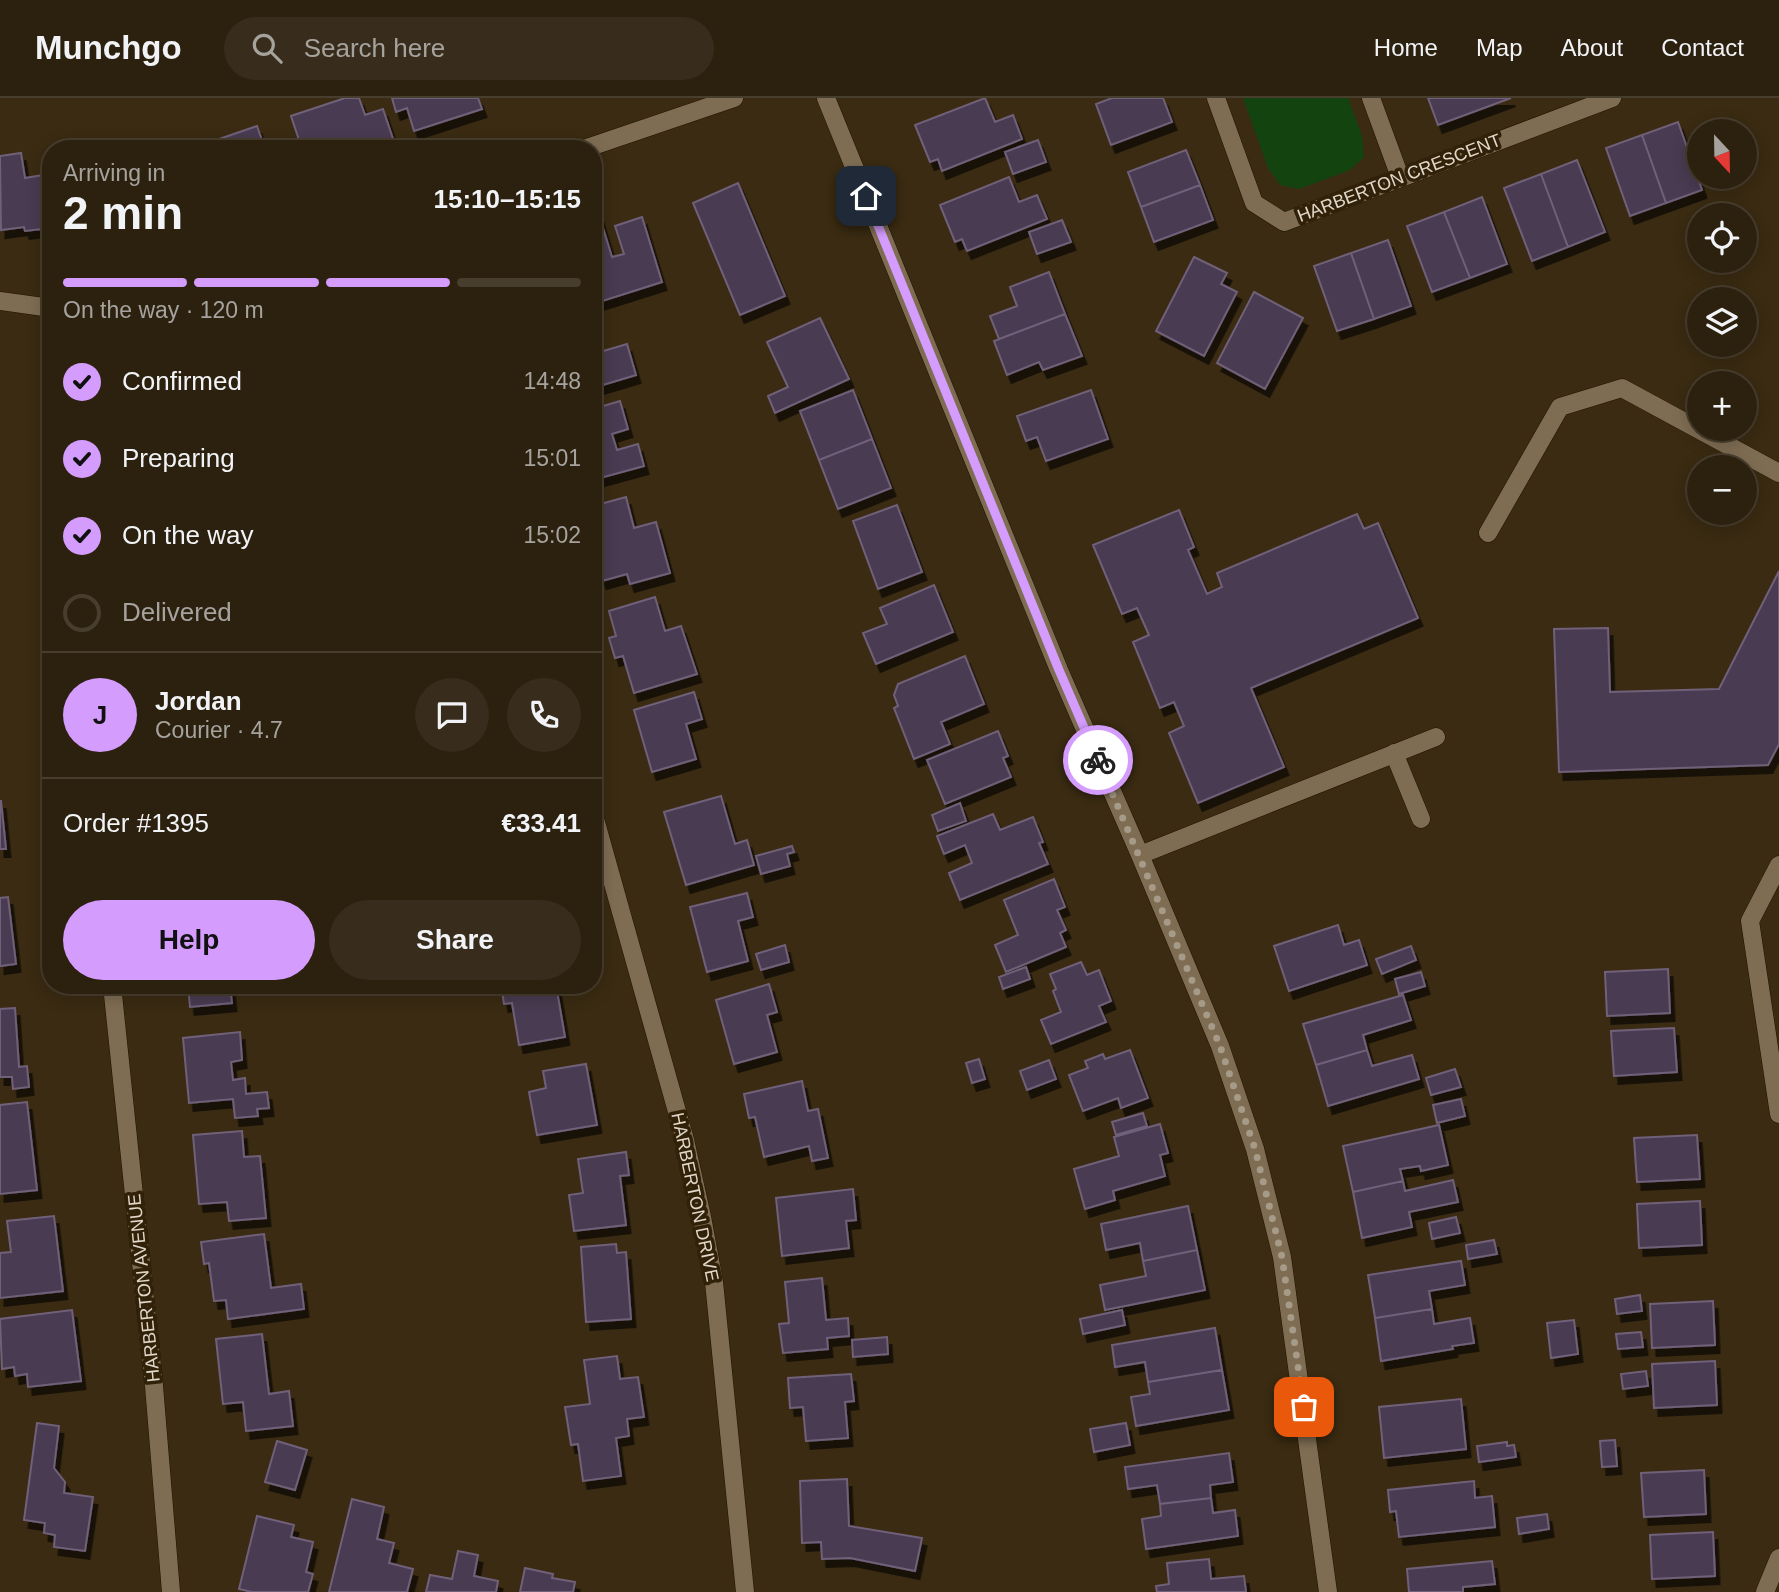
<!DOCTYPE html>
<html lang="en">
<head>
<meta charset="utf-8">
<style>
	:root { --surface:#2c200e; --page:#382d1c; --text:#f1f3f6; --muted:#a6a39e; --line:#483e2e; --accent:#d49cfc }
	body { margin:0; font-family:Helvetica,sans-serif; background:var(--page); color:var(--text); height:100vh; display:flex; flex-direction:column; font-size:26px; white-space:nowrap }
	* { box-sizing:border-box; margin:0 }
	p { font-size:23px; color:var(--muted) }
	.icon { flex:none; width:38px; height:38px; fill:none; stroke:currentColor; stroke-width:2; stroke-linecap:round; stroke-linejoin:round }
	.map { position:relative; flex:1; overflow:hidden }
	.side { position:absolute; left:42px; top:42px; width:560px; height:854px; display:flex; flex-direction:column; background:var(--surface); border-radius:28px; box-shadow:0 4px 18px #0003,0 0 0 2px var(--line) }
	.side>* { flex:none }
	.needle { width:46px; rotate:158deg }
	.buttons { position:absolute; left:1687px; top:21px; display:grid; gap:14px }
	.buttons a { display:grid; place-items:center; width:70px; height:70px; border-radius:50%; background:var(--surface); box-shadow:0 4px 18px #0003,0 0 0 2px var(--line); font-size:35px }
	.pin { position:absolute; display:grid; place-items:center; width:60px; height:60px; color:#fff; margin:-30px; border-radius:14px; box-shadow:0 4px 10px #0006 }
	.courier { position:absolute; display:grid; place-items:center; width:70px; height:70px; margin:-35px; border:5px solid #d49cfc; border-radius:50%; background:#fff; color:#222; box-shadow:0 2px 9px #0007 }
	.overview em { font-style:normal; font-weight:800 }
	.overview div { display:flex; flex-direction:column-reverse }
	.overview { display:flex; align-items:center; justify-content:space-between; height:119px; padding:0 21px }
	h1 { font-size:46px; font-weight:800; line-height:52px }
	.bar { display:grid; grid-template-columns:repeat(4,1fr); gap:10px 7px; align-content:center; height:84px; padding:0 21px }
	.bar i { height:9px; border-radius:5px; background:var(--line) }
	.bar .current { background:var(--accent) }
	.bar p { grid-column:span 4 }
	.line { display:flex; align-items:center; gap:18px; padding:0 21px; border-top:2px solid var(--line) }
	.line div { flex:1 }
	.round { display:grid; place-items:center; flex:none; width:74px; height:74px; border-radius:37px; background:var(--page) }
	ol { padding:0 21px; list-style:none }
	li { display:flex; align-items:center; gap:21px; height:77px }
	li p { margin-inline-start:auto }
	li .icon { padding:7px; border-radius:50%; background:var(--accent); color:#111; stroke-width:4 }
	li:last-child { color:var(--muted) }
	li i { width:38px; height:38px; border:4px solid var(--line); border-radius:50% }
	.action { display:flex; gap:14px; margin-top:auto; padding:14px 21px }
	.action a { flex:1; height:80px; border-radius:42px; background:var(--accent); color:#111; font-size:28px; font-weight:800; line-height:80px; text-align:center }
	.action a+a { background:var(--page); color:var(--text) }
	header { display:flex; align-items:center; gap:42px; box-sizing:border-box; height:98px; padding:0 35px; background:var(--surface); border-bottom:2px solid var(--line) }
	header strong { font-size:33px }
	nav { display:flex; gap:38px; margin-inline-start:auto; font-size:24px }
	.search { width:490px; height:63px; background:var(--page); display:flex; align-items:center; gap:18px; box-sizing:border-box; padding:0 24px; border-radius:38px; color:var(--muted); font-size:26px }
	.map>svg:first-child { display:block }
	.green { fill:#134410 }
	.building { fill:#493a51; stroke:#706079; stroke-width:2; filter:url(#shadow) }
	.lines { fill:none; stroke-linecap:round; stroke-linejoin:round }
	.minor-casing { stroke:#211300; stroke-width:19 }
	.minor { stroke:#7f6d53; stroke-width:18 }
	.done { stroke:#a69b88; stroke-width:7; stroke-dasharray:0 12.6 }
	.route { stroke:#d49cfc; stroke-width:9 }
	.labels { text-anchor:middle; stroke-width:7; stroke-linejoin:round; paint-order:stroke }
	.street-label { font-size:18px; fill:#e0d7c8; stroke:#302108 }
</style>
</head>
<body>
<header>
<strong>Munchgo</strong>
<div class="search"><svg class="icon" aria-label="search" viewBox="0 0 24 24"><circle cx="10" cy="10" r="6"/><path d="M15 15l6 6"/></svg>Search here</div>
<nav><a>Home</a><a>Map</a><a>About</a><a>Contact</a></nav>
</header>
<div class="map">
<svg width="1779" height="1494" viewBox="0 0 1779 1494">
	<defs>
		<filter id="shadow"><feDropShadow dx="4.5" dy="8" stdDeviation="0" flood-color="#0009"/></filter>
	</defs>
	<rect width="100%" height="100%" fill="#3a2b12"/>
	<path class="green" d="M1243,0h105l14,38 2,21 -14,13 -51,19 -19,-4 -12,-17z"/>
	<path class="building" d="M345,0h14l6,17 18,-6 10,30 -27,10h-64l-11,-33z
		M392,0h86l4,11 -68,22 -7,-23 -11,4z
		M985,0l10,24 18,-7 9,24 -80,32 -4,-12 -8,3 -15,-37z
		M1112,0h51l9,24 -61,23 -15,-41z
		M1428,0h83l-73,27z
		M1678,24l24,68 -36,13 -24,-68z
		M257,28l8,23h-75z
		M1642,37l24,68 -36,13 -24,-68z
		M1038,42l8,22 -33,12 -8,-22z
		M1186,52l14,35 -59,22 -13,-35z
		M21,55l4,25 18,-3 -1,-6 9,-1v60l-26,3 -1,-4 -23,3 -1,-74z
		M1577,62l28,72 -37,15 -27,-73z
		M1541,76l27,73 -36,14 -28,-73z
		M1009,79l10,25 18,-7 10,24 -80,32 -5,-12 -7,3 -15,-37z
		M738,85l47,113 -45,19 -47,-112z
		M1200,87l13,35 -59,22 -13,-35z
		M1482,99l25,67 -37,14 -26,-66z
		M1444,114l26,66 -38,14 -25,-66z
		M599,117l13,42 12,-3 -9,-28 27,-9 20,65 -69,22v-87z
		M1062,122l9,22 -34,12 -8,-22z
		M1388,142l23,66 -37,13 -23,-66z
		M1351,155l23,66 -37,12 -23,-65z
		M1194,159l33,16 -6,11 16,8 -33,64 -48,-25z
		M1049,174l16,42 -66,25 -9,-23 27,-10 -7,-19z
		M1254,194l49,26 -38,71 -48,-26z
		M1065,216l17,42 -39,14 -4,-8 -32,13 -13,-34z
		M820,220l29,61 -74,34 -7,-17 20,-9 -21,-45z
		M593,230l7,24 27,-8 9,31 -43,13z
		M853,292l19,49 -53,21 -19,-49z
		M1091,292l17,49 -62,22 -9,-24 -11,4 -9,-25z
		M620,303l8,28 -16,5 5,16 21,-6 6,22 -51,14v-71z
		M872,341l19,49 -53,21 -19,-49z
		M626,399l8,31 22,-6 14,51 -40,11 -3,-10 -25,7 -9,-29v-46z
		M897,407l25,67 -44,17 -25,-68z
		M1179,412l15,37 -6,3 19,44 15,-7 -5,-14 140,-59 7,15 14,-6 40,95 -167,70 33,79 -86,36 -29,-70 15,-7 -10,-24 -14,6 -27,-66 16,-7 -12,-27 -15,6 -29,-69z
		M1779,473v173l-11,21 -209,7 -5,-143 54,-1 2,64 109,-3z
		M934,487l19,47 -77,32 -13,-31 24,-9 -7,-16z
		M655,499l10,34 16,-5 16,48 -63,19 -11,-37 -8,2 -6,-20 7,-2 -7,-25z
		M965,558l19,48 -43,18 9,22 -36,15 -20,-51 4,-2 -4,-11 4,-11z
		M694,594l8,27 -16,5 10,35 -44,13 -18,-62z
		M998,633l10,25 -5,2 8,19 -66,27 -18,-44z
		M721,698l14,48 12,-4 7,25 -68,20 -22,-73z
		M1,703l5,48h-6v-48z
		M960,705l6,18 -28,10 -6,-16z
		M993,716l7,16 33,-13 10,25 -4,1 9,21 -88,36 -11,-27 23,-10 -7,-18 -21,9 -7,-18z
		M792,748l2,6 -7,2 3,12 -29,8 -5,-18z
		M1054,781l11,28 -8,3 9,20 -6,3 6,14 -60,25 -11,-27 23,-10 -14,-35z
		M747,795l6,24 -15,4 10,40 -41,11 -17,-65z
		M8,799l8,67 -16,2v-68z
		M1338,827l6,20 15,-5 8,25 -78,26 -15,-45z
		M785,847l4,17 -28,8 -5,-16z
		M1411,848l5,14 -34,14 -6,-15z
		M1081,864l6,13 12,-5 12,31 -12,5 7,16 -55,22 -10,-24 20,-8 -8,-21 3,-2 -6,-15z
		M1026,869l4,12 -27,10 -4,-12z
		M1668,871l2,44 -63,3 -2,-44z
		M1421,874l4,14 -26,8 -4,-15z
		M769,886l8,28 -10,3 10,37 -43,12 -18,-64z
		M188,887h42l2,18 -42,4z
		M501,887h55l9,52 -46,8 -7,-42 -8,1z
		M1403,897l8,25 -48,15 4,15 -51,15 -13,-41z
		M15,910l4,59 8,-1 2,21 -16,2 -1,-12h-12v-68z
		M1674,930l3,44 -63,4 -3,-45z
		M240,934l2,28 -11,2 2,18 12,-2 1,16 21,-2 2,16 -12,1 1,7 -23,2 -2,-19 -44,4 -6,-65z
		M1130,952l18,48 -27,10 -3,-10 -35,13 -14,-36 19,-7 -3,-7 18,-7 2,5z
		M1367,952l5,16 40,-11 7,24 -91,27 -12,-41z
		M979,961l6,20 -13,4 -6,-20z
		M1049,962l7,19 -29,11 -7,-19z
		M586,966l11,61 -60,10 -8,-43 17,-4 -3,-17z
		M1455,971l6,18 -30,8 -5,-17z
		M802,983l6,30 10,-2 10,49 -16,3 -3,-15 -45,11 -9,-40 -6,1 -5,-24z
		M1461,1001l4,17 -28,7 -4,-18z
		M27,1004l10,88 -37,4v-89z
		M1143,1015l4,13 -31,9 -4,-13z
		M1160,1026l8,29 -8,2 5,21 -52,15 2,9 -30,9 -11,-40 45,-13 -5,-19z
		M1439,1027l9,40 -27,6 -1,-5 -20,3 3,12 -50,11 -10,-46z
		M242,1033l2,26 16,-1 6,62 -37,3 -2,-19 -28,2 -6,-69z
		M1697,1037l3,44 -63,3 -3,-44z
		M626,1054l3,23 -9,1 6,49 -52,6 -5,-36 14,-2 -5,-34z
		M1453,1082l5,22 -49,10 3,15 -50,11 -9,-46 50,-11 2,10z
		M853,1091l3,31 -10,1 3,27 -67,8 -6,-58z
		M1700,1103l2,44 -63,3 -2,-44z
		M1188,1108l9,44 -54,11 -3,-18 -34,7 -5,-26z
		M54,1118l9,75 -63,7v-45l11,-1 -4,-31z
		M1456,1119l4,16 -28,6 -3,-16z
		M264,1136l7,54 30,-4 3,25 -76,10 -2,-19 -12,1 -5,-38 -5,1 -3,-22z
		M1494,1142l3,14 -29,5 -2,-14z
		M616,1146l1,9 9,-1 5,67 -45,3 -5,-75z
		M1197,1152l8,40 -100,20 -5,-25 46,-9 -3,-15z
		M1461,1163l4,24 -36,6 3,18 -57,9 -7,-43z
		M822,1180l4,42 22,-2 1,18 -22,2 1,11 -45,4 -4,-29 10,-1 -4,-41z
		M1640,1197l2,16 -25,3 -2,-15z
		M1713,1203l2,44 -63,3 -2,-44z
		M1432,1211l2,15 36,-6 4,25 -22,3 1,3 -72,12 -6,-43z
		M72,1212l9,71 -53,6 -1,-13 -12,2 -1,-9 -12,2 -2,-50z
		M1122,1212l3,15 -42,9 -3,-15z
		M1574,1222l4,34 -27,4 -4,-35z
		M1215,1230l7,42 -74,12 -3,-20 -30,5 -3,-22z
		M1641,1234l2,15 -25,2 -2,-15z
		M262,1236l7,60 20,-3 4,35 -47,5 -3,-29 -20,2 -7,-65z
		M887,1239l1,17 -35,3 -1,-17z
		M617,1258l3,23 18,-2 6,40 -17,2 2,17 -13,2 5,38 -38,5 -5,-37 -7,1 -6,-38 25,-3 -6,-44z
		M1715,1263l2,44 -63,3 -2,-44z
		M1222,1272l7,40 -93,16 -5,-29 19,-3 -2,-12z
		M1646,1273l2,15 -25,3 -2,-15z
		M851,1276l3,27 -9,1 3,36 -42,3 -3,-34 -13,1 -2,-30z
		M1461,1301l5,50 -82,9 -5,-51z
		M37,1325l22,3 -5,42 11,14 -1,11 29,4 -8,54 -31,-4 1,-12 -11,-2 1,-10 -21,-3z
		M1126,1325l4,22 -36,7 -4,-23z
		M1615,1342l2,26 -15,1 -2,-26z
		M277,1343l30,9 -12,40 -30,-8z
		M1507,1344v4l7,-1 2,12 -37,5 -2,-16z
		M1229,1355l4,29 -23,3 1,13 -51,6 -3,-19 -29,4 -3,-22z
		M1704,1372l2,44 -62,3 -3,-44z
		M847,1381l2,47 73,12 -7,33 -65,-13 -28,1 -1,-17 -19,1 -2,-62z
		M1474,1383l1,17 17,-2 3,31 -96,10 -3,-26 -6,1 -2,-22z
		M1211,1400l2,15 22,-3 3,26 -92,13 -4,-30 19,-3 -1,-12z
		M352,1401l32,8 -7,32 17,4 -5,20 24,6 -6,23h-78z
		M1547,1416l2,15 -30,5 -2,-16z
		M257,1418l37,9 -3,12 22,5 -7,30 7,2 -5,18h-56l-13,-3z
		M1713,1434l2,44 -63,3 -2,-44z
		M458,1453l20,4 -4,21 24,5 -2,11h-70l4,-17 22,4z
		M1209,1461l2,20 33,-3 2,16h-89l-1,-6 13,-2 -2,-21z
		M1492,1463l3,23 -32,3v5h-54l-2,-23z
		M525,1470l28,6 -1,4 23,4 -2,10h-53z"/>
	<g class="lines">
		<g class="minor-casing">
			<path id="minor" d="M826,0l233,572 81,185 80,191 35,103 27,108 46,335
				M1216,0l38,105 30,19 328,-124
				M1371,0l29,79
				M584,51l150,-51
				M0,203l51,7
				M1488,435l72,-126 62,-19 157,85
				M1394,655l27,66
				M593,714l92,328 17,77 12,65 31,310
				M1140,757l296,-118
				M1779,767l-29,56 29,193
				M112,887l42,401 17,206
				M1765,1494l14,-34"/>
		</g>
		<use href="#minor" class="minor"/>
	</g>
	<g class="lines">
		<path class="done" d="M1098,662l122,286 35,103 27,108 22,150"/>
		<path class="route" d="M866,98l193,474 39,90"/>
	</g>
	<g class="labels">
		<g class="street-label">
			<text transform="translate(1399 80) rotate(-21)" y="6">HARBERTON CRESCENT</text>
			<text transform="translate(695 1099) rotate(78)" y="6">HARBERTON DRIVE</text>
			<text transform="translate(144 1190) rotate(-96)" y="6">HARBERTON AVENUE</text>
		</g>
	</g>
</svg>
<div class="buttons">
<a><svg class="needle" viewBox="-14 -14 28 28"><path d="M0-13l5 13h-10z" fill="#e53935"/><path d="M0 13l5-13h-10z" fill="#a6a39e"/></svg></a>
<a><svg class="icon" aria-label="locate" viewBox="0 0 24 24"><circle cx="12" cy="12" r="6"/><path d="M12 2v4M12 18v4M2 12h4M18 12h4"/></svg></a>
<a><svg class="icon" aria-label="layers" viewBox="0 0 24 24"><path d="M12 4l9 5-9 5-9-5zM3 14l9 5 9-5"/></svg></a>
<a>+</a>
<a>−</a>
</div>
<div class="pin" style="left:1304px;top:1309px;background:#ea580c"><svg class="icon" aria-label="bag" viewBox="0 0 24 24"><path d="M5 8h14l-1 12H6zM9 8a3 3 0 0 1 6 0"/></svg></div>
<div class="pin" style="left:866px;top:98px;background:#1f2937"><svg class="icon" aria-label="home" viewBox="0 0 24 24"><path d="M3 11l9-7 9 7M6 9v11h12V9"/></svg></div>
<div class="courier" style="left:1098px;top:662px"><svg class="icon" aria-label="bike" viewBox="0 0 24 24"><circle cx="6" cy="16" r="4"/><circle cx="18" cy="16" r="4"/><path d="M6 16l4-8h5l3 8M10 8l3 8H6M13 5h3"/></svg></div>
<section class="side">
<div class="overview"><div><h1>2 min</h1><p>Arriving in</p></div><em>15:10–15:15</em></div>
<div class="bar"><i class="current"></i><i class="current"></i><i class="current"></i><i></i><p>On the way · 120 m</p></div>
<ol>
<li><svg class="icon" aria-label="check" viewBox="0 0 24 24"><path d="M5 12l5 5 9-10"/></svg>Confirmed<p>14:48</p></li>
<li><svg class="icon" aria-label="check" viewBox="0 0 24 24"><path d="M5 12l5 5 9-10"/></svg>Preparing<p>15:01</p></li>
<li><svg class="icon" aria-label="check" viewBox="0 0 24 24"><path d="M5 12l5 5 9-10"/></svg>On the way<p>15:02</p></li>
<li><i></i>Delivered</li>
</ol>
<div class="line" style="height:126px"><b class="round" style="background:var(--accent);color:#111">J</b><div><b>Jordan</b><p>Courier · 4.7</p></div><a class="round"><svg class="icon" aria-label="chat" viewBox="0 0 24 24"><path d="M4 5h16v11H9l-5 4z"/></svg></a><a class="round"><svg class="icon" aria-label="phone" viewBox="0 0 24 24"><path d="M5 4h4l2 5-3 2q2 4 5 5l2-3 5 2v4C11 20 4 13 5 4z"/></svg></a></div>
<div class="line" style="height:91px"><div>Order #1395</div><b>€33.41</b></div>
<div class="action"><a>Help</a><a>Share</a></div>
</section>
</div>
</body>
</html>
